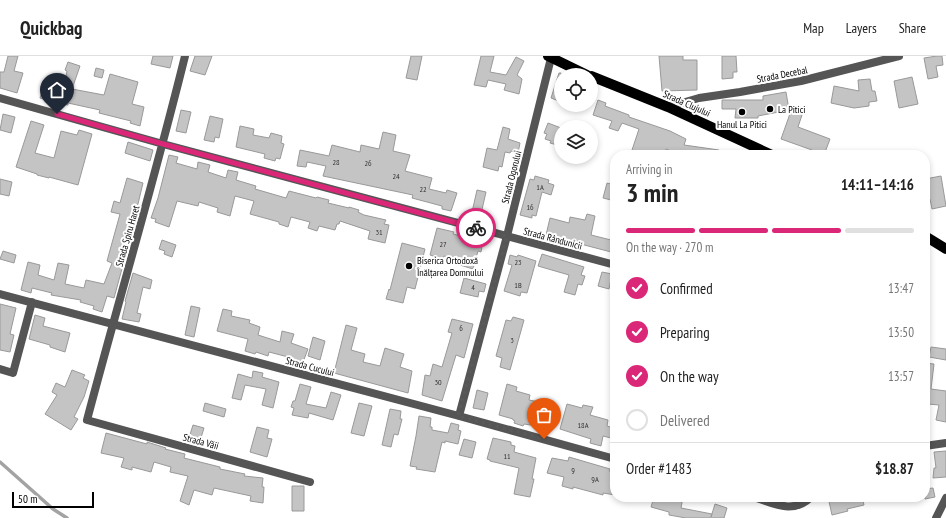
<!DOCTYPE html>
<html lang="en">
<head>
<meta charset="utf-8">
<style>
	:root { --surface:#fff; --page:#f6f6f6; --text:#222; --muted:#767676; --line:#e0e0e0; --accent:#db2777 }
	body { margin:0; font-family:"PT Sans Narrow",sans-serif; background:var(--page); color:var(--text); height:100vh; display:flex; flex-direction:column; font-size:15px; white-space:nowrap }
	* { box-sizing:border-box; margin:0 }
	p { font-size:13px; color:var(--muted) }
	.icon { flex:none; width:22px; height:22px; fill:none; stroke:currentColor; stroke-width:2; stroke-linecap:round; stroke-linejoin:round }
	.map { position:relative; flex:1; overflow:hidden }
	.sheet { position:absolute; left:610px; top:94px; width:320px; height:352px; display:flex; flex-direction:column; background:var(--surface); border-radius:16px; box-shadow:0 2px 6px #0003 }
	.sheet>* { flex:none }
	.tools { position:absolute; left:554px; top:12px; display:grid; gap:8px }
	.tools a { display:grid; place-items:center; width:44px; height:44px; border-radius:50%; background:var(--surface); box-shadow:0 2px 6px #0003; font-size:20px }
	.scale { position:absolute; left:12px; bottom:10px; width:82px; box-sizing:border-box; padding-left:4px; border:2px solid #000; border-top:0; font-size:11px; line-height:14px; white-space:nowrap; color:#000; -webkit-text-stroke:3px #fff; paint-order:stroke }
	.pin { position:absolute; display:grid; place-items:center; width:34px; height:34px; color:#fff; margin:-41px -17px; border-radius:50% 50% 50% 0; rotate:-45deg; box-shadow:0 0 4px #0007 }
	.pin .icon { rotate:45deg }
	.courier { position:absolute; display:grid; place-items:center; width:40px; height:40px; margin:-20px; border:3px solid #db2777; border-radius:50%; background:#fff; color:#222; box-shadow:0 1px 5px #0007 }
	.head em { font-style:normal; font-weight:700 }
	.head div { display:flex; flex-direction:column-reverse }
	.head { display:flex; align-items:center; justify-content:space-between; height:68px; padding:0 16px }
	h1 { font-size:26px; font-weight:700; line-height:30px }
	.bar { display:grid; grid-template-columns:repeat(4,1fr); gap:6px 4px; align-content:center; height:48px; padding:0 16px }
	.bar i { height:5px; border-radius:3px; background:var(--line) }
	.bar .active { background:var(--accent) }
	.bar p { grid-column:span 4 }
	.line { display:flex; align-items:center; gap:10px; padding:0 16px; border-top:1px solid var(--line) }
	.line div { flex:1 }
	ol { padding:0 16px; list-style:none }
	li { display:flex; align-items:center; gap:12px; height:44px }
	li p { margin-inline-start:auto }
	li .icon { padding:4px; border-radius:50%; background:var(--accent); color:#fff; stroke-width:4 }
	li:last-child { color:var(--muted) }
	li i { width:22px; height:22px; border:2px solid var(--line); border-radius:50% }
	header { display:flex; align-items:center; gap:24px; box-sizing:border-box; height:56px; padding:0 20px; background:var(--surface); border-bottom:1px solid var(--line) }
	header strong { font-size:19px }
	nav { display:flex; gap:22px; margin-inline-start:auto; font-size:14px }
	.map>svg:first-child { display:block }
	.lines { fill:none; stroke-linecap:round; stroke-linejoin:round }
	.stream { stroke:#a3a3a3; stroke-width:3.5 }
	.building { fill:#c4c4c4; stroke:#999 }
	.minor { stroke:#555; stroke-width:8 }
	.tertiary { stroke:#555; stroke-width:8 }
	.primary { stroke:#000; stroke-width:10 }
	.done { stroke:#595959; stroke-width:4; stroke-dasharray:0 7.2 }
	.route { stroke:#db2777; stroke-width:5 }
	.poi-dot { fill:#000; stroke:#fff; stroke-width:1.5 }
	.labels { text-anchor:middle; stroke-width:4; stroke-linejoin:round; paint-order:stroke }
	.number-label { font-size:8px; fill:#313131 }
	.street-label { font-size:10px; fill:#000; stroke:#fff }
	.poi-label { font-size:10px; fill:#000; stroke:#fff; text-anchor:start }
</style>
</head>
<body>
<header>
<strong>Quickbag</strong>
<nav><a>Map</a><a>Layers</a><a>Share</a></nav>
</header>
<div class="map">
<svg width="946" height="462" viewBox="0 0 946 462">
	<rect width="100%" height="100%" fill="#fff"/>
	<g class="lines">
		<path class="stream" d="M0,406l53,47 14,9"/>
	</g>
	<path class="building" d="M8,0h10l-4,15 9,2 -6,20 -17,-5v-16h4z
		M153,0h20l-3,12 -19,-4z
		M195,0h17l-7,19 -15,-4z
		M411,0h11l-5,24 -11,-2z
		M481,0h13l-4,16 16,3 10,-18 8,4 -7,14 5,4 -3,15 -15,-4 2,-6 -18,-4 -2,7 -12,-2z
		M659,0h24v4h14v30l-35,1z
		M722,0h14l1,16h-4v6l-11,1z
		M937,0h5l1,9 -7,1 2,11 -10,2 -4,-21z
		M68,6l12,4 -8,23 32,6 6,-21 28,8 -6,22 12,3 -4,19 -10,-3 1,-2 -32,-8 1,-3 -32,-7v2l-12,-2 -16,-5 4,-14 19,6 4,-19 -2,-1z
		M96,12l8,2 -2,8 -8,-2z
		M559,17h2v22l-2,6 -8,-3z
		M912,21l6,27 -19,4 -5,-27z
		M870,23l2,12h3l2,10 -8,1v4l-15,2 -23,-5 3,-17 25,5 -1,-11z
		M786,36l3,18 -31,6v2h-23l1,-9h-14v-9h41v-4z
		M598,44l8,3 -1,3 24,9v2l41,14 16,8 -2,6 35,5 -1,5h-37l-15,-6 -2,6h-11l-10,-3 -1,3 -11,-2 8,-24 -17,-6 -4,8 -9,-3 3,-7 -19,-6z
		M792,52l11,4 -5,15 32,12 -6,16h-14l2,-5 -31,-11z
		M181,54l10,2 -5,21 -10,-2z
		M3,58l12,3 -4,16 -11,-3z
		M210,60l13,3 -4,19 -4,-1 -1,5 -10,-2z
		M31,65l13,4 -9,28 19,5 7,-27 16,4 2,-5 13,4 -14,51 -29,-8v1l-12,-3v-1l-21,-7z
		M548,67l13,5v18l-11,-3 1,-2 -6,-2 2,-5 -3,-1z
		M240,70l14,3 -1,6 16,3 2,-5 11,3 -1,7 3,1 -4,15 -4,-1 -1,3 -11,-3 1,-4 -29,-7z
		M503,71l7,2 -2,10 12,4 -2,10 -7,-2 -1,2 -5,-1 -3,15 -3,-1 -1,5 -15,-4 4,-19 10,2z
		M383,76l13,3 -3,16 17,4 -5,16 27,7 -3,11 17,4 1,-3 10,3 -6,18 -9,-2v-3l-30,-8 1,-3 -90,-19 3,-10 -19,-4 -1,5 -9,-1 3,-16 29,6 3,-11 28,7 1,-7 18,4z
		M128,86l25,8 -3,11 -25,-8z
		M169,99l9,2 -2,6 21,6 1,-7 12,3 -2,7 18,6 2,-8 10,2 -2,8 20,6 -1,3 31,9 3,-7 27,7 1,-1 12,3 -1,3 21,5v-1l10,3 -1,2 6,3 22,5 -2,4 5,1 -4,18 -17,-4 2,-8 -30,-10 -1,3h-2l-2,6 -16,-4 -2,5 -9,-3 2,-6 -19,-5 -3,10 -9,-3v-2l-29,-8 4,-13 -19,-5 -5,20 -13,-4 1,-4 -19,-6 -1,4 -21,-5 -8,26 -14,-5 1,-3 -5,-1 7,-20z
		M535,120l14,4 -1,3 6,2 -3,10 -9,-3 -6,24 -4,-1v3l-12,-3 10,-36 4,1z
		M941,120l5,30 -14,3 -2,-10 -5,1v-21z
		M127,122l16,5 -6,25 -7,24h2l-18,66 -7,-2 -5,16 -9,-3 1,-3 -14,-4 1,-2 -30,-5 1,-2 -20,-5 -1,5 -10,-3 7,-28 12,3 -2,10 16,5 4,-17 11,2 -4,19 19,4 2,-8 18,4 8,-21 -5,-2 13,-47 -9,-2 3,-11 6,2z
		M0,123l12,3 -3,14 -9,-2z
		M607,127l8,2v16l-12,-3z
		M477,134l9,2 -5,22 -9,-2z
		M587,158l8,2 -4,19 24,6v12l-69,-18 4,-17 19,5 1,-6 15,3z
		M437,172l17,4 -1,2 30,7 -2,11 -3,-1 -5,18 -13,-4 1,-4 -17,-5 -1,3 -13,-4z
		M162,184l14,5 -4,12 -8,-3 1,-3 -6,-2z
		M402,187l23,6 -10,40 -8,-2 -4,16 -17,-4 3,-10 1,1z
		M3,195l13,4 -2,8 -14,-4z
		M542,198l42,13 -3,8 4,1 -3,9 -4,-1 -3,11 -11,-3 5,-17 -31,-9z
		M510,199l7,2 1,-2 18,6 -9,32 -6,-1 -1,4 -16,-5 8,-26 -4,-1z
		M602,216l10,2 -3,15 -11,-3z
		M133,217l19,7 -2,9 -7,-2 -6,26 4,1 -2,8 -17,-3 4,-17 -1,-1z
		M464,222l22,6 -2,8 -5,-1 -1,6 -18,-4z
		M0,248l16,4 -6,26 4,1 -4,17 -10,-2z
		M191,250l9,2 -6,29 -9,-2z
		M223,253l9,2 -1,5 19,4 -1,3 11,4 -2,8 22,7 2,-11 12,3 -3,9 17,6 -5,13 -3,-1 -1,3 -9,-2 2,-4 -23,-6 -1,4 -12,-4 -1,2 -10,-3 3,-12 -31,-8z
		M35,259l10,3 -2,8 27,7 -5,19 -15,-5v-2l-21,-6z
		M513,261l11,3 -14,50 -10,-3 2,-9 -6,-2 10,-36 5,1z
		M452,263l21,5 -9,34 -8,-3 -14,46 -20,-6 3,-20 5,1 3,-12 9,3 10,-34 -4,-1z
		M346,269l11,3 -6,22 14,4 -2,8 17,4 5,-18 19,6 -4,13 12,4 -4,22 -74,-20z
		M313,281l12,4 -5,19 -12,-4z
		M931,291l15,2v11l-17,-3z
		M925,307l9,1 -3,25 15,2v31l-10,-2 3,-15 -11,-1 1,-12h-4z
		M72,314l13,5 -2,3 6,3 -5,16 -10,20 4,2 -7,11 -26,-16 12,-19 -5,-3 4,-9 9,4z
		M253,315l10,2 -1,4 17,5 -6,26 -11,-3 4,-16 -21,-4 -4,15 -9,-2 6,-24 14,4z
		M300,328l11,3 -5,17 20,4 5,-16 10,3 -8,25 -24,-7 -1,5 -16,-3 2,-7 -3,-1 2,-6h2z
		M507,328l10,3 -1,4 14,4 -1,5 20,4 -5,23 -20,-3 -1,2 -9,-3 1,-2 -2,-1v-1l-14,-4z
		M477,334l11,3 -4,17 -11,-2z
		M205,347l21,6 -2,8 -21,-6z
		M359,347l13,3 -8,30 -13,-3z
		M567,348l15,4 1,-3 10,2 -3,8 18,5 -1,6 6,2 -2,10 -8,-2 -2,10 -11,-3 1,-4 -31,-10z
		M390,353l11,2 -1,8h2l-4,16 -4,-1 -3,13 -9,-2z
		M419,360l12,2 -1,9h2v3l16,3 3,-10 8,2 -1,5 3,1 -3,13 -13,-3v2l-3,-1 -7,30 -19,-3 1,-2 -7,-1 6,-30z
		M193,369l11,3 -5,16 -11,-3z
		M257,371l12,3 -2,8 5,1 -5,18 -17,-5z
		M106,377l41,11v-2l19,6 -1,1 20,5 -1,4 36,9v2l25,5 -1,2 19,2 -1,9h2l-1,16 -13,-2 1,-5 -37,-8 -2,7 -18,-5 -5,15 -9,-4 8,-25 -18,-4 1,-5 -17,-5 -3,10 -19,-5v3l-11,-3 3,-9 -23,-5z
		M493,382l18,4v3l4,1 -1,6 22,6 -4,21h2l-4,18 -16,-3 5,-26 -29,-7v-1l-3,-1z
		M464,383l12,3 -4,16 -13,-3z
		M946,395v26l-13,1 1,-10h2l-2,-16z
		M569,401l41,12 -1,2 6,1v23l-12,-2v2l-30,-8v2l-11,-3 2,-9 -17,-4 5,-15 16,3z
		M292,430h12v25h-12z
		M933,432l2,9 -10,2v-10z
		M654,441h29l-2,11 31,6 -1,3 4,-13 12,4 -3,10h-38l-17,-3v-3l-18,-5z
		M828,441h34l2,8 -17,4 1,2 -16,4z"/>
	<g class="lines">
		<path class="minor" d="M185,0c-30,122 -66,243 -98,364l223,62
			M0,42l163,46 452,121
			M668,51l31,-9 41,-6 61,-11 98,-25
			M0,238l459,122 156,43
			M0,313l13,4 19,-71
			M459,360l48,-180 44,-178
			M925,390l21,-3
			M753,441c21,6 39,18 58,0"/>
		<path class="tertiary" d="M936,462l10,-20"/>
		<path class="primary" d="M548,0l39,19
			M591,20l77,31 104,48
			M925,180l21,13"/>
	</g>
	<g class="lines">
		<path class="done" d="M476,172l31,8 -49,180 86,23"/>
		<path class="route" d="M57,58l106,30 313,84"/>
	</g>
	<g class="poi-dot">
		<circle cx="770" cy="53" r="4"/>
		<circle cx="742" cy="56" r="4"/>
		<circle cx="409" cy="210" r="4"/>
	</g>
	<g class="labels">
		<g class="number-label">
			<text x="336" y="109">28</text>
			<text x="368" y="110">26</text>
			<text x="396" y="123">24</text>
			<text x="540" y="134">1A</text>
			<text x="423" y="136">22</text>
			<text x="530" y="154">16</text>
			<text x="379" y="179">31</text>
			<text x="443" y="191">27</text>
			<text x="518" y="209">23</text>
			<text x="518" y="232">1B</text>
			<text x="473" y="234">4</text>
			<text x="461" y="275">6</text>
			<text x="512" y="287">3</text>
			<text x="438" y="329">30</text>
			<text x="583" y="372">18A</text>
			<text x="507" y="403">11</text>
			<text x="573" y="417">9</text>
			<text x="595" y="426">9A</text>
		</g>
		<g class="street-label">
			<text transform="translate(782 18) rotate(-11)" y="4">Strada Decebal</text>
			<text transform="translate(687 47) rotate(24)" y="4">Strada Clujului</text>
			<text transform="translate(511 121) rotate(-76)" y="4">Strada Ogorului</text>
			<text transform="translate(127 180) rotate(-74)" y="4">Strada Spiru Haret</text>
			<text transform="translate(553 182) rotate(15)" y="4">Strada Rândunicii</text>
			<text transform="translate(310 310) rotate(15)" y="4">Strada Cucului</text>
			<text transform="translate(201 385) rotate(15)" y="4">Strada Văii</text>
		</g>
		<g class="poi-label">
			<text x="778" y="57">La Pitici</text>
			<text x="742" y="72" text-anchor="middle">Hanul La Pitici</text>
			<text x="417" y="208">Biserica Ortodoxă<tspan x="417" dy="12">Înălțarea Domnului</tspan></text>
		</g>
	</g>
</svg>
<div class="tools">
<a><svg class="icon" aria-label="locate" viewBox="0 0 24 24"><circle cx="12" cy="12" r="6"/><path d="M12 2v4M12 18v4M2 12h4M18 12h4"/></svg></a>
<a><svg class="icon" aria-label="layers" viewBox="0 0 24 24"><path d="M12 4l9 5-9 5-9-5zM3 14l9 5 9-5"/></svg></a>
</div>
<div class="scale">50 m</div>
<div class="pin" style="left:544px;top:383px;background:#ea580c"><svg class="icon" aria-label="bag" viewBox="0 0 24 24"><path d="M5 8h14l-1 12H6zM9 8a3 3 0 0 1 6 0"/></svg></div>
<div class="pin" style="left:57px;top:58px;background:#1f2937"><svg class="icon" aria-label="home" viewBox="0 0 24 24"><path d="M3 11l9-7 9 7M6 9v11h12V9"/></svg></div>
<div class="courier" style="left:476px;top:172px"><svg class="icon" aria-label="bike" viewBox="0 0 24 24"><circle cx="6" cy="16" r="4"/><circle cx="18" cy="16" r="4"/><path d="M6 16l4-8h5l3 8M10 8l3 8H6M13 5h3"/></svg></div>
<section class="sheet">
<div class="head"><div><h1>3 min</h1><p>Arriving in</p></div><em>14:11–14:16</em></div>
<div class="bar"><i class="active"></i><i class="active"></i><i class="active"></i><i></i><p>On the way · 270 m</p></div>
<ol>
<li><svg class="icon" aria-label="check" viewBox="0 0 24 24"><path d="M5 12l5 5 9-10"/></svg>Confirmed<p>13:47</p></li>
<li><svg class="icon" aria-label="check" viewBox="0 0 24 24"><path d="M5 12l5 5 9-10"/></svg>Preparing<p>13:50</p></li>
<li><svg class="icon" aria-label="check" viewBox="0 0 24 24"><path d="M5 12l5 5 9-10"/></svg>On the way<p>13:57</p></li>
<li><i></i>Delivered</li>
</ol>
<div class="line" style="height:52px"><div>Order #1483</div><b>$18.87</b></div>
</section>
</div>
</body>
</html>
